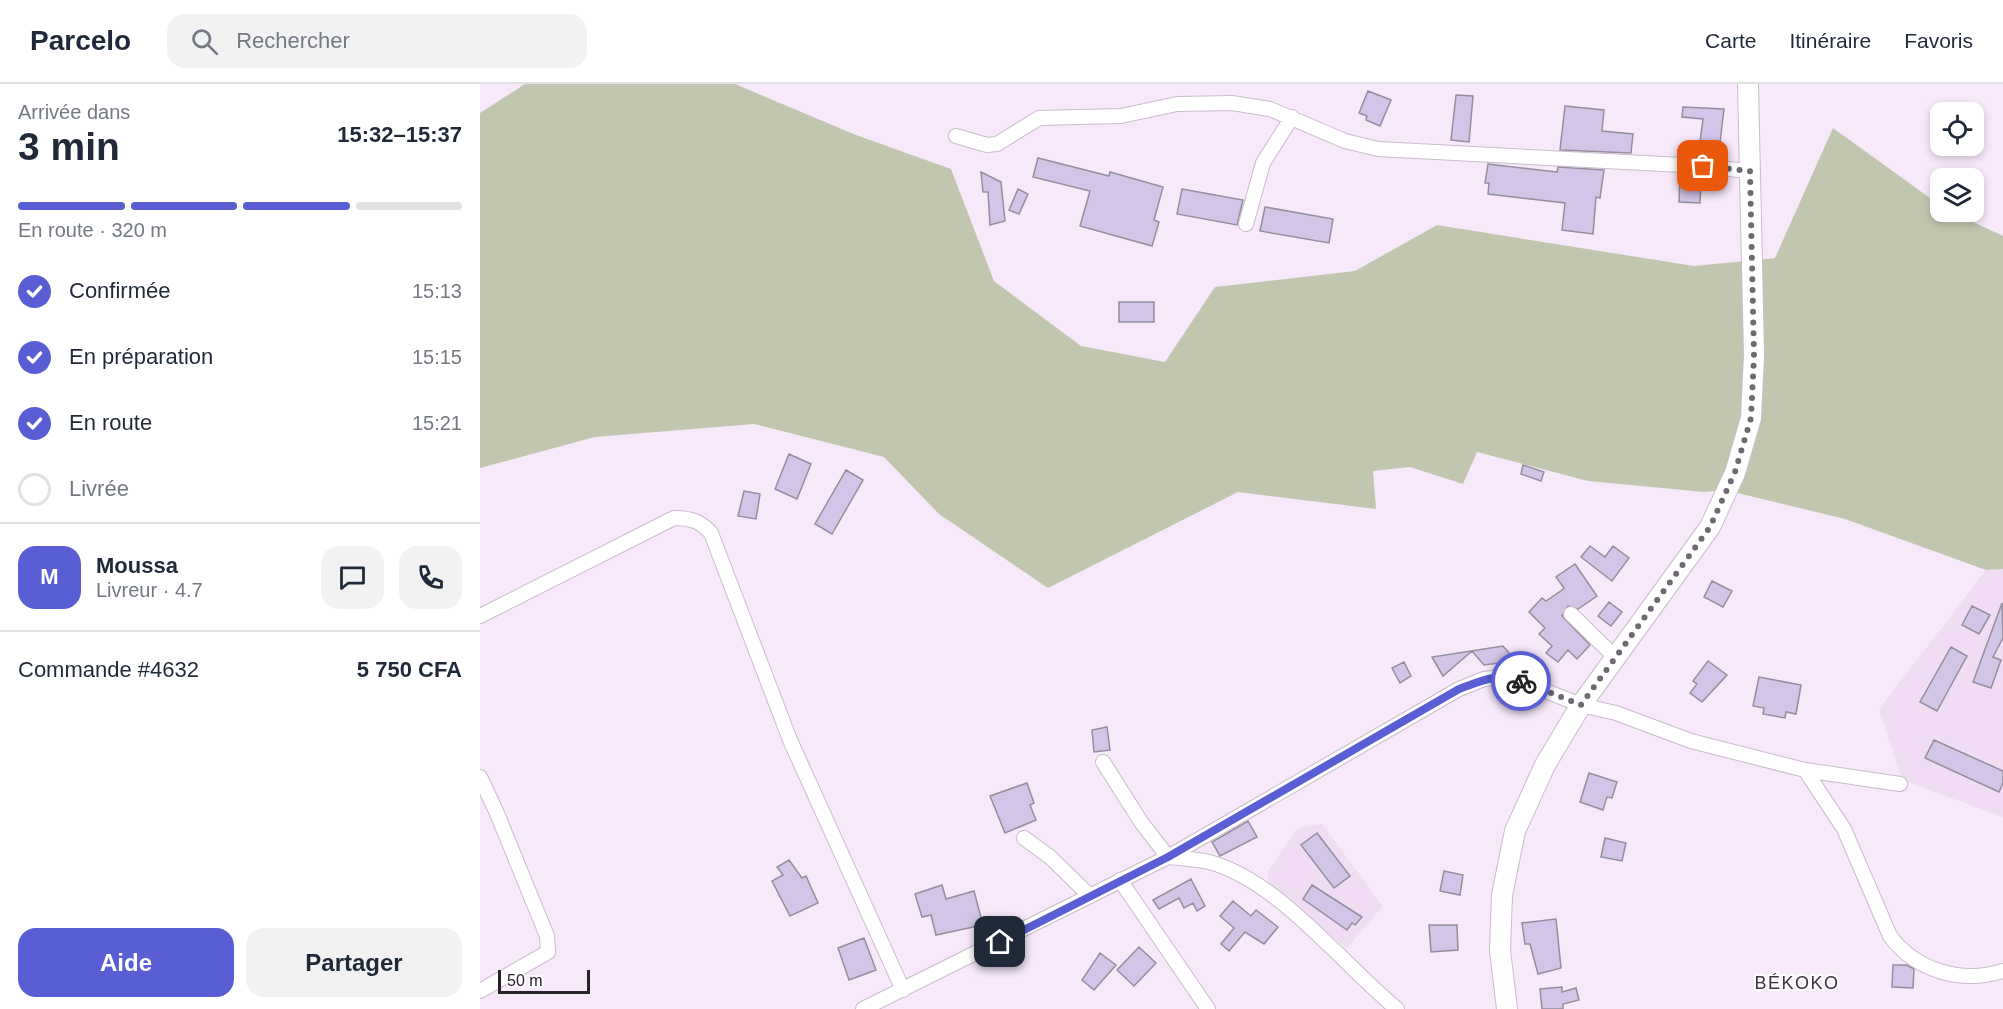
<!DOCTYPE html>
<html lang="fr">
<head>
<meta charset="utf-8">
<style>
	:root { --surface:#fff; --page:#f2f2f3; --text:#1f2937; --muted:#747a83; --line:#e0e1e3; --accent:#595ed5 }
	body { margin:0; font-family:Arial,sans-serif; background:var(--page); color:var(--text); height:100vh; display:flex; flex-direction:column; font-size:22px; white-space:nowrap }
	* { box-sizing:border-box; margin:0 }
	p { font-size:20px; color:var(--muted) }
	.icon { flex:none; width:33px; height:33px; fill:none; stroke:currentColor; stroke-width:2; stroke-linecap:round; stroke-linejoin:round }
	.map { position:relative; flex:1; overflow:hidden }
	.panel { display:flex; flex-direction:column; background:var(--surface); width:480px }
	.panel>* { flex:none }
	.fabs { position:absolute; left:1450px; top:18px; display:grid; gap:12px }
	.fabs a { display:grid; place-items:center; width:54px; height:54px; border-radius:12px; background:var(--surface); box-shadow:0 3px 9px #0003; font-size:30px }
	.scale { position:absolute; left:18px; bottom:15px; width:92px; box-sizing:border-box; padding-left:6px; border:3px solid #272228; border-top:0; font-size:16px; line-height:21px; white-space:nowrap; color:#272228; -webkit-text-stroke:4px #fdfbfe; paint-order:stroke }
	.pin { position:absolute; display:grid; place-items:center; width:51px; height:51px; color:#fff; margin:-26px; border-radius:12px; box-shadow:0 3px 9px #0006 }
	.courier { position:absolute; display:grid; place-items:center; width:60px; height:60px; margin:-30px; border:4px solid #595ed5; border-radius:50%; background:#fff; color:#222; box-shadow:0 2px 8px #0007 }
	.summary em { font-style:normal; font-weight:600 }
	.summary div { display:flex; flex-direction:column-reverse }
	.summary { display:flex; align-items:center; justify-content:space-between; height:102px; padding:0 18px }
	h1 { font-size:39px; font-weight:600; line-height:45px }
	.bar { display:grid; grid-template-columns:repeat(4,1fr); gap:9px 6px; align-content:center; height:72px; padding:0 18px }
	.bar i { height:8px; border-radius:4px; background:var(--line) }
	.bar .on { background:var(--accent) }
	.bar p { grid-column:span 4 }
	.line { display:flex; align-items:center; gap:15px; padding:0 18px; border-top:2px solid var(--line) }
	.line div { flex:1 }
	.round { display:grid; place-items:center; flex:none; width:63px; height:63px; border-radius:18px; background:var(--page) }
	ol { padding:0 18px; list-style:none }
	li { display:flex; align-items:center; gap:18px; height:66px }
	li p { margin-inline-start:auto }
	li .icon { padding:6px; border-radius:50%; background:var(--accent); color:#fff; stroke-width:4 }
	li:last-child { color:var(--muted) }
	li i { width:33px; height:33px; border:3px solid var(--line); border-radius:50% }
	.primary-button { display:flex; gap:12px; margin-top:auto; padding:12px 18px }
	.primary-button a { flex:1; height:69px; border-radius:18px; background:var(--accent); color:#fff; font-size:24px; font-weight:600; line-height:69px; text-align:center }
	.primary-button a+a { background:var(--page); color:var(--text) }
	header { display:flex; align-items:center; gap:36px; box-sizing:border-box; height:84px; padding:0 30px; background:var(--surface); border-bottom:2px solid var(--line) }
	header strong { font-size:28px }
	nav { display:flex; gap:33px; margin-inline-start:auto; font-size:21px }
	.search { width:420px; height:54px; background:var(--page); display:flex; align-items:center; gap:15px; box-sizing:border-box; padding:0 21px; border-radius:18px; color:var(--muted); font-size:22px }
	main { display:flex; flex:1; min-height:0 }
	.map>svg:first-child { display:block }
	.built { fill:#f0ddf4 }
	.green { fill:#c1c7af }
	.building { fill:#d2c5e7; stroke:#948e9f; stroke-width:1.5 }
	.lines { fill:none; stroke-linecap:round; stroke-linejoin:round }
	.street-casing { stroke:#c9bccb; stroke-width:16 }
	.secondary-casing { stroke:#c9bccb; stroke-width:22 }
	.street { stroke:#fff; stroke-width:14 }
	.secondary { stroke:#fff; stroke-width:20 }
	.done { stroke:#706872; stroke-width:6; stroke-dasharray:0 10.8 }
	.route { stroke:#595ed5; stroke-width:8 }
	.labels { text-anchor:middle; stroke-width:4.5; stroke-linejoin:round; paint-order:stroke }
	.quarter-label { font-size:18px; letter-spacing:1.5px; fill:#3e3340; stroke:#fdfbfe }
</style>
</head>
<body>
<header>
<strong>Parcelo</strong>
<div class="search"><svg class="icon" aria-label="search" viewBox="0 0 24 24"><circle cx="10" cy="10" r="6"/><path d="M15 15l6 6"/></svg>Rechercher</div>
<nav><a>Carte</a><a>Itinéraire</a><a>Favoris</a></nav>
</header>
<main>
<section class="panel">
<div class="summary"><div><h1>3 min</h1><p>Arrivée dans</p></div><em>15:32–15:37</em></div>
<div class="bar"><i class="on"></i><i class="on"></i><i class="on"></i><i></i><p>En route · 320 m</p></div>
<ol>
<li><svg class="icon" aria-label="check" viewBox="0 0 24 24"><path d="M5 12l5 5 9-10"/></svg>Confirmée<p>15:13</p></li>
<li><svg class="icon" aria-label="check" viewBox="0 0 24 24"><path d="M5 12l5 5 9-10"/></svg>En préparation<p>15:15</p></li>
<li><svg class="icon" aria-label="check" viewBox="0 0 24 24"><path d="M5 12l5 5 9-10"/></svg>En route<p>15:21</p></li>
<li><i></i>Livrée</li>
</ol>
<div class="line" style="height:108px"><b class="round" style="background:var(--accent);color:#fff">M</b><div><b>Moussa</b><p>Livreur · 4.7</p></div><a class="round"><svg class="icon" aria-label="chat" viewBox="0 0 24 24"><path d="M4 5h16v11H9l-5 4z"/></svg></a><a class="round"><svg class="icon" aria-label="phone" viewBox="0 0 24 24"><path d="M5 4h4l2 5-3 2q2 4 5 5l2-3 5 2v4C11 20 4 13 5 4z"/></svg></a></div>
<div class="line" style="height:78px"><div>Commande #4632</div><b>5 750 CFA</b></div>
<div class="primary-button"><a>Aide</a><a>Partager</a></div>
</section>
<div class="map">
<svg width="1523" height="925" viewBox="0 0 1523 925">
	<rect width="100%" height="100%" fill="#f7e9fa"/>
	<path class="built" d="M1523,485v248l-101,-37 -23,-71 107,-139z
		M842,740l61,82 -36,42 -78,-61 -2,-15 31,-44z"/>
	<path class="green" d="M45,0h210l121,51 95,34 43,112 87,65 84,16 50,-75 140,-16 82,-46 257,41 81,-8 58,-130 108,78v6h11l51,24v333l-17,1 -141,-51 -120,-29 -21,2 -116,-11 -111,-29 -14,32 -53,-17 -37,4 3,38 -138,-17 -190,96 -109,-74 -55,-57 -130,-33 -159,13 -115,31v-355z"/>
	<path class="building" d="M888,7l23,9 -11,26 -14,-6 1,-4 -8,-3z
		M976,11l17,1 -4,46 -18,-2z
		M1085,22l39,4 -2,21 31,3 -2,19 -71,-3z
		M1203,23l41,2 -6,50 -20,-2 5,-38 -21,-2z
		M558,74l71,18 1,-4 53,15 -9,33 5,2 -7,24 -72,-20 10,-35 -57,-14z
		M1008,80l69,8 1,-5 46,3 -4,28 -4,-1 -3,37 -31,-4 3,-27 -77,-9 1,-11h-4z
		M501,88l20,10 4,39 -15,4 -2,-33h-5z
		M1200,93l21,1 -1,25 -21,-1z
		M538,105l10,5 -9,20 -10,-4z
		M702,105l61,11 -6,25 -60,-11z
		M785,123l68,12 -4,24 -69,-12z
		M639,218h35v20h-35z
		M309,370l22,10 -14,35 -22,-10z
		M1043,381l21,7 -3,9 -20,-7z
		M366,386l17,10 -31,54 -17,-10z
		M264,407l16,3 -4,25 -18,-3z
		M1110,462l15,11 8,-11 16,12 -17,23 -31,-24z
		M1095,480l22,32 -19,13 -10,-3 -6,10 28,29 -13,14 -9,-9 -10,12 -12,-9 6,-7 -13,-12 6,-6 -16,-16 13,-14 4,3 16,-11 2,-2 -8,-11z
		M1232,497l20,10 -9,16 -19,-10z
		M1129,518l13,10 -11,14 -13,-10z
		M1522,519l1,35 -10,19 8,3 -10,28 -18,-6z
		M1492,522l18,9 -11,19 -17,-9z
		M1023,562l13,15 -32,4 -12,-14 -29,25 -11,-19z
		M1471,563l16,9 -30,55 -17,-9z
		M1228,577l19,14 -25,27 -12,-9 7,-9 -4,-3z
		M924,578l7,14 -11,7 -8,-15z
		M1279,593l42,8 -5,29 -10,-2 -1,6 -22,-4 1,-6 -11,-2z
		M1027,601l23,9 -9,14 -20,-13z
		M627,643l3,23 -16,2 -2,-22z
		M1454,656l69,31v12l-4,9 -74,-34z
		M1109,689l28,9 -5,16 -5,-1 -4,13 -23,-8z
		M547,699l7,20 -4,2 6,15 -31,13 -15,-37z
		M768,737l9,16 -37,19 -8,-14z
		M837,749l33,43 -16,12 -33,-43z
		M1125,754l21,5 -4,18 -21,-4z
		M309,776l13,18 4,-2 12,27 -28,13 -18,-35 11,-6 -6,-8z
		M964,787l19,4 -3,20 -20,-4z
		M711,795l14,27 -8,5 -4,-8 -9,5 -5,-10 -20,11 -6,-9z
		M462,801l4,14 28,-8 9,34 -47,10 -5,-20 -9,2 -7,-23z
		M832,801l50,32 -7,8 -3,-2 -5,7 -44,-31z
		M753,817l18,15 5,-6 22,17 -14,17 -19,-12 -16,19 -8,-7 13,-16 -14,-12z
		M1076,835l5,49 -23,6 -8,-30h-5l-3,-21z
		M949,841h28l1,25 -27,2z
		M384,854l12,32 -27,10 -11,-32z
		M659,863l17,16 -22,23 -17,-16z
		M620,869l16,12 -22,25 -12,-10z
		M1413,881h14l7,4 -1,19 -21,-1z
		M1082,903v5l14,-4 3,12 -16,4v5h-21l-2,-20z"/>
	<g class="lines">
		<g class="street-casing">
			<path id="street" d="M476,52l31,9 10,-1 42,-26 82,-2 56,-12 55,-1 38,6 75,32 33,8 304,16 69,6
				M766,140l17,-61 29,-46
				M1091,530l44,43
				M0,532l194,-98c17,0 26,3 37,15l79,207 113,250
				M623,678l38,60 27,35c13,1 28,2 41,5 69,18 133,102 188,147
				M1325,686l39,59 46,107c26,35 72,48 113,35
				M0,693l16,34 51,125 1,16 -68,39
				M544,754l26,19 40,39
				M640,796l88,129
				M383,925l305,-152 291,-168 25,-10 24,-3 73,29 35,8 75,28 114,29 95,14"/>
		</g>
		<g class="secondary-casing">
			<path id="secondary" d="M1027,925l-7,-59 2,-55 13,-64 30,-66 36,-60 129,-178 25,-54 16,-55 3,-63 -6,-271"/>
		</g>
		<use href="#street" class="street"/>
		<use href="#secondary" class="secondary"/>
	</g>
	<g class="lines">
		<path class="done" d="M1041,597l60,24 129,-178 25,-55 16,-54 3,-62 -4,-185 -47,-5"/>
		<path class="route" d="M520,858l168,-85 291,-168c22,-8 40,-17 62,-8"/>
	</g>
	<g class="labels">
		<g class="quarter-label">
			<text x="1317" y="905">BÉKOKO</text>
		</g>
	</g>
</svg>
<div class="fabs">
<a><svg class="icon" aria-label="locate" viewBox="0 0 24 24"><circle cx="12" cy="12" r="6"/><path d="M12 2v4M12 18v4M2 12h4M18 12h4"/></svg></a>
<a><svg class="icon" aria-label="layers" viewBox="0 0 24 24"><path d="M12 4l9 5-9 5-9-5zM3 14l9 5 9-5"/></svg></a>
</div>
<div class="scale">50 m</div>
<div class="pin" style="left:1223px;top:82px;background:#ea580c"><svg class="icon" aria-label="bag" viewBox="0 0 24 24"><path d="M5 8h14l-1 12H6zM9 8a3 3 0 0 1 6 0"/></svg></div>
<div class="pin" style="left:520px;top:858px;background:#1f2937"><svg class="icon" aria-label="home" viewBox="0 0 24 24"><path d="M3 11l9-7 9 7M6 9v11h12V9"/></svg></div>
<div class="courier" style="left:1041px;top:597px"><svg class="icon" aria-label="bike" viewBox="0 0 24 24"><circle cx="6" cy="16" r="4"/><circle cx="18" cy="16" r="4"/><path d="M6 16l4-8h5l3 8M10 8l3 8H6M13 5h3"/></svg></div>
</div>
</main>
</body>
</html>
